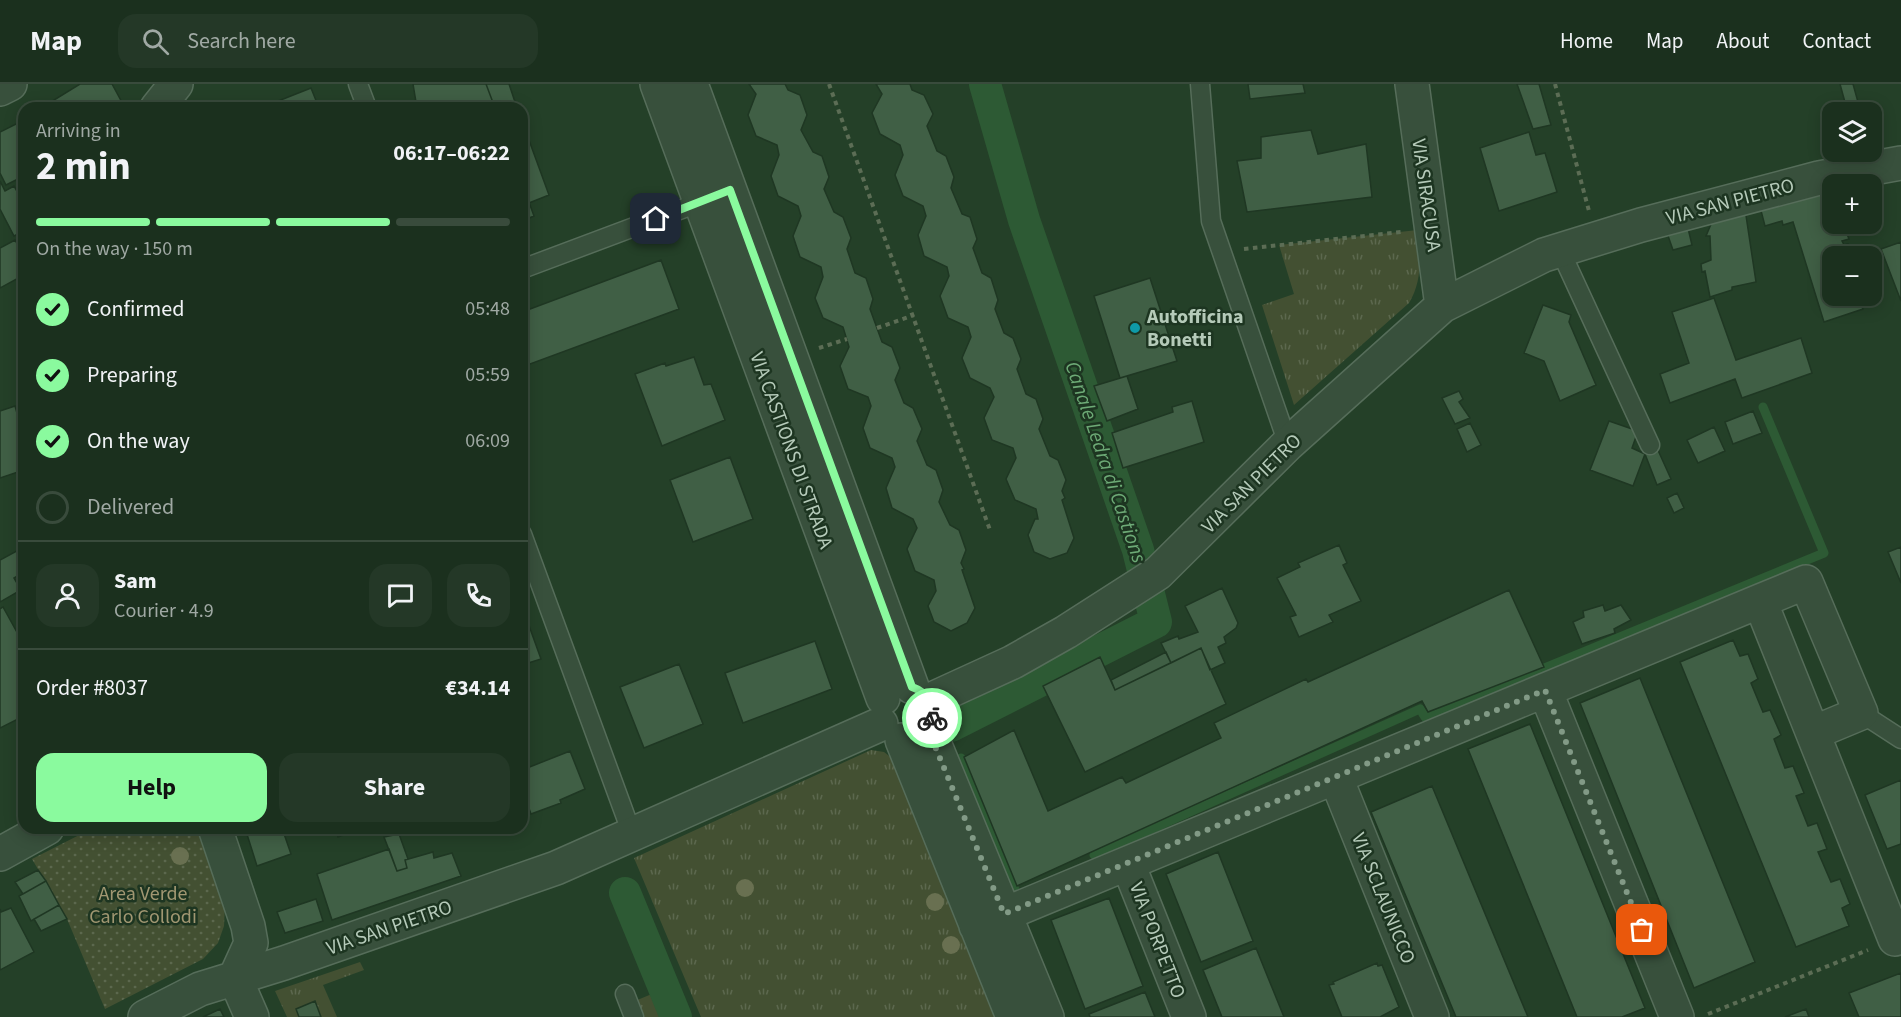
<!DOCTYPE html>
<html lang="en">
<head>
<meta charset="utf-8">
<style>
	:root { --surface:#1b301e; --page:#243827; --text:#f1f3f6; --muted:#a0a9a4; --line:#394b3c; --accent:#8afa9e }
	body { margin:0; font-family:"Source Sans 3",sans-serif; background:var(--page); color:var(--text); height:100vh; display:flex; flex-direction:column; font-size:22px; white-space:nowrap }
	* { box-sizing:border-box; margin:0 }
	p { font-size:20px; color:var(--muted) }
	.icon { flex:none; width:33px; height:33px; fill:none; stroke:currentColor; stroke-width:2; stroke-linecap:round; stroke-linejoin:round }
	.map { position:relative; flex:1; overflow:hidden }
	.details { position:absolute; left:18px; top:18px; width:510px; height:732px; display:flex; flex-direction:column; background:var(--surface); border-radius:18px; box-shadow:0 3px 15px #0003,0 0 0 2px var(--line) }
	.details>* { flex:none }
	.buttons { position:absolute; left:1822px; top:18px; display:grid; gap:12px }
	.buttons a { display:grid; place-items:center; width:60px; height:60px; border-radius:12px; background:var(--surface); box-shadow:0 3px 15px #0003,0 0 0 2px var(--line); font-size:30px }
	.pin { position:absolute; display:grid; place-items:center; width:51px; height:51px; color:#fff; margin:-26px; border-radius:12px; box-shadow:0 3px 9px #0006 }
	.courier { position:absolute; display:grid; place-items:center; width:60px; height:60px; margin:-30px; border:4px solid #8afa9e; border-radius:50%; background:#fff; color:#222; box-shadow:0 2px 8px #0007 }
	.overview em { font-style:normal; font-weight:700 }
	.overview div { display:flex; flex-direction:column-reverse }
	.overview { display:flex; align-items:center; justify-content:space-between; height:102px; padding:0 18px }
	h1 { font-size:39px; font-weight:700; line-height:45px }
	.bar { display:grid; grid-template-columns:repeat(4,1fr); gap:9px 6px; align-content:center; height:72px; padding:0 18px }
	.bar i { height:8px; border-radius:4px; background:var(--line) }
	.bar .active { background:var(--accent) }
	.bar p { grid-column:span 4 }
	.line { display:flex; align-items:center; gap:15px; padding:0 18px; border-top:2px solid var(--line) }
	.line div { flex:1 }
	.round { display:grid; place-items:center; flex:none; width:63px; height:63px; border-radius:18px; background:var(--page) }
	ol { padding:0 18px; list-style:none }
	li { display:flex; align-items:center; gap:18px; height:66px }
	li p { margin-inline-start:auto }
	li .icon { padding:6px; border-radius:50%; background:var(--accent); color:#111; stroke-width:4 }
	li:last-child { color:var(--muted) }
	li i { width:33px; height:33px; border:3px solid var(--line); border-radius:50% }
	.action { display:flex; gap:12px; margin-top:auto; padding:12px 18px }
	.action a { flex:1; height:69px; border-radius:18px; background:var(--accent); color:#111; font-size:24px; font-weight:700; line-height:69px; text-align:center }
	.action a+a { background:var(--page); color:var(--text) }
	header { display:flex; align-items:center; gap:36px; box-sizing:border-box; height:84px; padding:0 30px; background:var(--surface); border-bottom:2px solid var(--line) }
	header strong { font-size:28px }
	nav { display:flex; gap:33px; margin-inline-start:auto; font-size:21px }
	.search { width:420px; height:54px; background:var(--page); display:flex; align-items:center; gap:15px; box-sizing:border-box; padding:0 21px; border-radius:18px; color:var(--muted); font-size:22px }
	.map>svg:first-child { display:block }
	.grass { fill:url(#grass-tufts) }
	.park { fill:url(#park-dots) }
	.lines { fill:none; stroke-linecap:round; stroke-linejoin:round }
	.stream { stroke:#2d5a34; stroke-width:9 }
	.canal { stroke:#2d5a34; stroke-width:32 }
	.building { fill:#405f45; stroke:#1f3723; stroke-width:1.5 }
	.service-casing { stroke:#566d5a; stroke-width:21 }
	.minor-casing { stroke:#566d5a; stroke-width:36 }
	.path { stroke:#5c6d55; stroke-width:4; stroke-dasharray:4.5 4.5; stroke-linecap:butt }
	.service { stroke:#38503c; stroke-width:18 }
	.minor { stroke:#38503c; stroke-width:33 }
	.tree { fill:#697051 }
	.done { stroke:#829a86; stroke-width:6; stroke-dasharray:0 10.8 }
	.route { stroke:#8afa9e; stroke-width:8 }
	.culture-dot { fill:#0f9aa8; stroke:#1d3521; stroke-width:2 }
	.labels { text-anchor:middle; stroke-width:5; stroke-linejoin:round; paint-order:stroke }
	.street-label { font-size:20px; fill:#b5cab9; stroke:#1d3521 }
	.poi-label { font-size:20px; font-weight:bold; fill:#b5cab9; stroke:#1d3521; text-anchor:start }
	.park-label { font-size:20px; fill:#a19772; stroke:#1d3521 }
	.water-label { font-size:21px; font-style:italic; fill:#6daa76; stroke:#1d3521 }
</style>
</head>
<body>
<header>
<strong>Map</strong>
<div class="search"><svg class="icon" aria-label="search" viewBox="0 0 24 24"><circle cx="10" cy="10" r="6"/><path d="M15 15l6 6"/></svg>Search here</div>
<nav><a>Home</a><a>Map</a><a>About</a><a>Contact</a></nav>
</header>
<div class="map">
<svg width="1901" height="933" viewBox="0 0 1901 933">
	<defs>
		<pattern id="grass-tufts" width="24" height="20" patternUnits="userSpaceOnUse" patternTransform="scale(1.5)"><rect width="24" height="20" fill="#435032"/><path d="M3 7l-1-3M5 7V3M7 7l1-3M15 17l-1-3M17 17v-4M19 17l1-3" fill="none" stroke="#5c684e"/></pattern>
		<pattern id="park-dots" width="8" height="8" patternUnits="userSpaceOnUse" patternTransform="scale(1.5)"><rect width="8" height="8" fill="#435032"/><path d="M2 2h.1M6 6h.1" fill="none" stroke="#5c684e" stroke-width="1.8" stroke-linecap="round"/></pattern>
	</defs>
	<rect width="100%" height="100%" fill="#244028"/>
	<path class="grass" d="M1418,146c2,26 5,50 -9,73l-115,102 -32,-100 32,-11 -15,-49z
		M871,666l13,2 9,7 102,258h-294l-67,-159z
		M360,878l4,8 -41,15 14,32h-50l-12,-26z
		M659,907l10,26h-27l-7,-16z"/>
	<path class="park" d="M93,744h111l21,77 -1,21 -6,17 -15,16 -98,50 -38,-90 -35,-60z"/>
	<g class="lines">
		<path class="stream" d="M961,674l54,132
			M1094,771l326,-146 5,8 399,-164 -61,-146"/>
		<path class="canal" d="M951,642l205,-104 -18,-72 -114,-330 -39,-136
			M625,809l51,124"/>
	</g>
	<path class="building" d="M80,0h32l13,24h-84z
		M413,0h73l9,24h-78z
		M486,0h23l8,24h-22z
		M749,0h36l3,6 12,5 7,20 -6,15 12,22 9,4 7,21 -5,12 10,23 9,5 8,21 -4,11 8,24 11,5 7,21 -3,10 12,33 10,5 8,21 -5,12 9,23 9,5 9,21 -5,12 10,24 9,5 7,20 -4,12 11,23 9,5 7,20 -5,13 3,6 -2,1 13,38 -8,15 -16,8 -17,-9 -6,-16 8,-15 -2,-11 -19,-9 -8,-22 10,-21 -4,-9 -21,-11 -6,-20 9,-21 -3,-9 -22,-10 -7,-20 8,-22 -3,-9 -20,-8 -8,-23 9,-19 -6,-20 -20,-9 -8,-20 8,-21 -2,-10 -21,-10 -7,-21 8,-20 -3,-10 -20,-10 -7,-20 8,-21 -2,-10 -21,-9 -8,-21 8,-21z
		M876,0h34l2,6 12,5 9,19 -6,12 10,25 9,5 8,21 -3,11 11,26 8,3 7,22 -4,9 9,25 9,5 7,22 -3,9 9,24 9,5 8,21 -4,10 9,25 10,5 7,20 -4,10 11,27 8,4 8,20 -4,11 3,7 -3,2 12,38 -7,15 -17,6 -16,-7 -6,-17 7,-16h3l-2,-10 -21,-9 -9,-21 10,-21 -3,-10 -21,-8 -8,-22 10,-21 -4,-9 -20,-10 -8,-20 9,-21 -3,-10 -20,-9 -8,-22 9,-20 -2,-9 -23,-11 -6,-21 8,-19 -3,-10 -20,-10 -8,-21 8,-20 -3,-10 -20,-11 -8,-21 10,-19z
		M1248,0h55l2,9 -55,6z
		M1517,0h22l12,41 -18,4z
		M1840,0h13l5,18 -12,4z
		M311,4l8,20h-56v-1z
		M24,36v56l-18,9 -6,-12v-41z
		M522,37l27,74 -20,8 -7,-20z
		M1311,46l7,24 48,-10 6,53 -125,15 -10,-51 24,-3v-21z
		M1529,48l7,23 9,-2 12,39 -58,19 -19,-63z
		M0,97l5,10 9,-5 5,9 5,-2v38l-10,5 -14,-27z
		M522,99l12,33 -12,5z
		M1822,99l11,30v11h10l6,15 -7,2 2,4 4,-1 5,12h-20v40h28h-2l4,13 -39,13 -31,-100 -10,3 -1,-4 -17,5 -6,-23z
		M1745,125l11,73 -24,5v3l-22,7 -5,-26 -3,1 -1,-8 10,-4 -1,-24h-4l8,-19z
		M1687,140l5,21 -19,5 -7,-20z
		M15,156l9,15v20l-24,13v-40z
		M1901,158v59l-20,-52z
		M661,176l18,49 -157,58v-55z
		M1150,194l27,83 -57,17 -26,-82z
		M1714,214l22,62 65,-22 11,35 -70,25 -7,-19 -65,24 -10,-29 29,-11 -17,-51z
		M1543,221l28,10 -2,7 27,63 -36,16 -16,-40 -20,-8z
		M694,273l10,28 7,-1 14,36 -63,26 -27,-72 30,-11 1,3z
		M1127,292l11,33 -31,12 -13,-35z
		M1459,307l4,8 -4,3 11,16 -15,6 -13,-26z
		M1192,317l12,41 -81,26 -11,-35 61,-21 -1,-5z
		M15,322l9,32v32l-24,8v-67z
		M1753,327l9,22 -29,11 -8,-22z
		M1609,337l29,10 -6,17 13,6 -12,32 -43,-16z
		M1470,339l11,22 -14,7 -10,-23z
		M1714,343l11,24 -27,12 -11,-23z
		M1657,364l14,31 -14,6 -12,-31z
		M730,373l23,62 -60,23 -23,-62z
		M1677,409l7,15 -10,5 -7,-15z
		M1339,461l8,18 -4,2 18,36 -32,14 4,7 -34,15 -9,-20 6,-2 -19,-37 23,-11 -2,-4z
		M24,463v25l-10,6 7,12 -21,12v-42z
		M1901,463v36l-13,-31z
		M1222,504l16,35 -2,5 -12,9 2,6 -8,4 7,16 -15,7 -9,-22 -30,15 -10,-20 17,-7 1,3 19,-7 -13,-26z
		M1509,506l35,77 -116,45 -6,-11 -405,185 -53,-129 50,-27 34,81 74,-34 4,6 95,-45 -7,-15 92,-44 2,3z
		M1603,521l2,6 16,-6 10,15 -17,9 1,4 -33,11 -9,-22 11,-5 -1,-6z
		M3,523l21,38v71l-24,12v-119z
		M523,525l18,50 -19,6v-56z
		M1733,556l7,16 8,-2 10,25 -7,4 12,29 7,-2 11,25 -7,4 11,29 8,-2 11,27 -8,3 12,30 9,-3 10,26 -9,3 13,30 9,-3 10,25 -8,4 7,18 -53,21 -116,-285z
		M815,557l17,48 -89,34 -18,-50z
		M1201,564l25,56 -141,68 -42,-86 57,-29 15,33z
		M1166,568l5,11 -56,27 -4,-10z
		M679,580l24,60 -59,24 -24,-61z
		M1640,594l115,284 -61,26 -114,-285z
		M1530,640l115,284 -23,9h-45l-109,-268z
		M570,667l15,38 -25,11 1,3 -30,11 -9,-25v-19z
		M1901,696v64l-14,5 -22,-54z
		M1432,702l96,231h-72l-85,-205z
		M245,744h37l9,26 -34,12z
		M335,744h27l-24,9z
		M399,750l9,25 -3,1 2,8 -10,3 -13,-34z
		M389,765l8,22 10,-3 -2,-8 28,-8 1,6 18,-5 9,23 -129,44 -15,-46z
		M1218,768l35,89 -52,21 -35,-88z
		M38,786l8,11 -23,13 -8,-12z
		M46,797l13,24 -28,16 -12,-25z
		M1109,814l34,88 -58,23 -34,-89z
		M316,815l7,22 -38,12 -8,-21z
		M59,821l8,14 -26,12 -7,-12z
		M11,824l23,44 -34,18v-61l1,3z
		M1256,864l28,69h-62l-19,-47z
		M1377,879l1,3 4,-1 17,42 -19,10h-38l-13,-32 5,-1 -1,-2z
		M1901,889v44h-42l-10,-24z
		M1145,908l10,25h-65l-1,-3z
		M315,917l6,16h-22l-3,-8z
		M220,925l4,8h-21z
		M1806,925l3,8h-24z"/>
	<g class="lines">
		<g class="service-casing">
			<path id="service" d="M358,0l9,24
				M1200,0l11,137 77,223
				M1560,166l90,195
				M522,185l184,-69
				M522,450l110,300
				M1861,629l40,26
				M625,910l9,23"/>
		</g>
		<g class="minor-casing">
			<path id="minor" d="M657,0l226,614
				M691,0l221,603
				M1412,0l30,222
				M0,5l10,-5
				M157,24l19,-24
				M1760,517l46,-19 55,131 -48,20
				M1545,606l132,327
				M930,616l83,-38 53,-30 92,-59 130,-129 154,-138 102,-51 97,-30 178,-47 82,-15
				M928,644l119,289
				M902,656l111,277
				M1336,694l96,239
				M215,744l33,98 3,17 -16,35
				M0,770l47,-26
				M1128,780l61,153
				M976,842l784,-325 135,338
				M235,894l17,39
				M145,933l55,-28 84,-26 272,-95 325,-144"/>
		</g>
		<path class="path" d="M829,0l161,446
			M1555,0l34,127
			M1244,165l157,-17
			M877,244l37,-13
			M819,264l28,-9
			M1708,930l160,-64"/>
		<use href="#service" class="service"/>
		<use href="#minor" class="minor"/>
	</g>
	<g class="tree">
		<circle cx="180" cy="772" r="9"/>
		<circle cx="745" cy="804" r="9"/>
		<circle cx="935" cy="818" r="9"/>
		<circle cx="951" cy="861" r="9"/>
	</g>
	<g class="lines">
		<path class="done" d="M932,634l-4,11 76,185 541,-224 97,240"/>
		<path class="route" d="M656,135l74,-29 168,459 14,38c14,5 22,16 20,31"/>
	</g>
	<circle class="culture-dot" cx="1135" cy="244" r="6"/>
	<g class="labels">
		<g class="street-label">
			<text transform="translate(1427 111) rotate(82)" y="7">VIA SIRACUSA</text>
			<text transform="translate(1730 117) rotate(-15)" y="7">VIA SAN PIETRO</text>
			<text transform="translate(792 366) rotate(70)" y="7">VIA CASTIONS DI STRADA</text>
			<text transform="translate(1251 399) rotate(-45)" y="7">VIA SAN PIETRO</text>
			<text transform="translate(1384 814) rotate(68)" y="7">VIA SCLAUNICCO</text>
			<text transform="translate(389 843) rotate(-19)" y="7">VIA SAN PIETRO</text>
			<text transform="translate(1158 856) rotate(69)" y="7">VIA PORPETTO</text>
		</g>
		<g class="poi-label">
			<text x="1147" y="239">Autofficina<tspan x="1147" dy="23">Bonetti</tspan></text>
		</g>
		<g class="park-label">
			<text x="143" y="816">Area Verde<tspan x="143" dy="23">Carlo Collodi</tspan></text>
		</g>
		<g class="water-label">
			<text transform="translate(1106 378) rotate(71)" y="7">Canale Ledra di Castions</text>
		</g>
	</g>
</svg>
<div class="buttons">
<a><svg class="icon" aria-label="layers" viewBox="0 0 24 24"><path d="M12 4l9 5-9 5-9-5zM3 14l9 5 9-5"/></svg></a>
<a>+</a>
<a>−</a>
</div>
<div class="pin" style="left:1642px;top:846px;background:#ea580c"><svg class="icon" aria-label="bag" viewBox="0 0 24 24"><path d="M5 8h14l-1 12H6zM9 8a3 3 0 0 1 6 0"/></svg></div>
<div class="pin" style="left:656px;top:135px;background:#1f2937"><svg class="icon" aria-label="home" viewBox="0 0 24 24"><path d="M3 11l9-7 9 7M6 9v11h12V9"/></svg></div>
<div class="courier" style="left:932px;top:634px"><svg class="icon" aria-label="bike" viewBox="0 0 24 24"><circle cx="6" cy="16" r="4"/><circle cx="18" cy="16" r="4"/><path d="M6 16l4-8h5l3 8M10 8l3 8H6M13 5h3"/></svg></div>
<section class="details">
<div class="overview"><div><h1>2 min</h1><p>Arriving in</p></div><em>06:17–06:22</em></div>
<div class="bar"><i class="active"></i><i class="active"></i><i class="active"></i><i></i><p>On the way · 150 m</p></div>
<ol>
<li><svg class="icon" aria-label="check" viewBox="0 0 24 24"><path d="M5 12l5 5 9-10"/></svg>Confirmed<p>05:48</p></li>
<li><svg class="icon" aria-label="check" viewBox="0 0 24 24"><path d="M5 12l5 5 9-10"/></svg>Preparing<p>05:59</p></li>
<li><svg class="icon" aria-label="check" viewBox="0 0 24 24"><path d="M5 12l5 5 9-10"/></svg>On the way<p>06:09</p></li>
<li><i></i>Delivered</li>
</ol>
<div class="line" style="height:108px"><a class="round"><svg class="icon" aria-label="person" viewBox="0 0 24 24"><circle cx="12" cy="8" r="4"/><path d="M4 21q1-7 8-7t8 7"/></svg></a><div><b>Sam</b><p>Courier · 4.9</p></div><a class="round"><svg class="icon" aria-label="chat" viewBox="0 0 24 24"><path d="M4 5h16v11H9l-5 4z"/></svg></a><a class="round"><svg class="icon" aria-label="phone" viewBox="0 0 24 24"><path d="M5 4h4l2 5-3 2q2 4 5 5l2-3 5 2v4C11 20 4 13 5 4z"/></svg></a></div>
<div class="line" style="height:78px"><div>Order #8037</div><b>€34.14</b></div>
<div class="action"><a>Help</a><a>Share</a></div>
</section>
</div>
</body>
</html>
